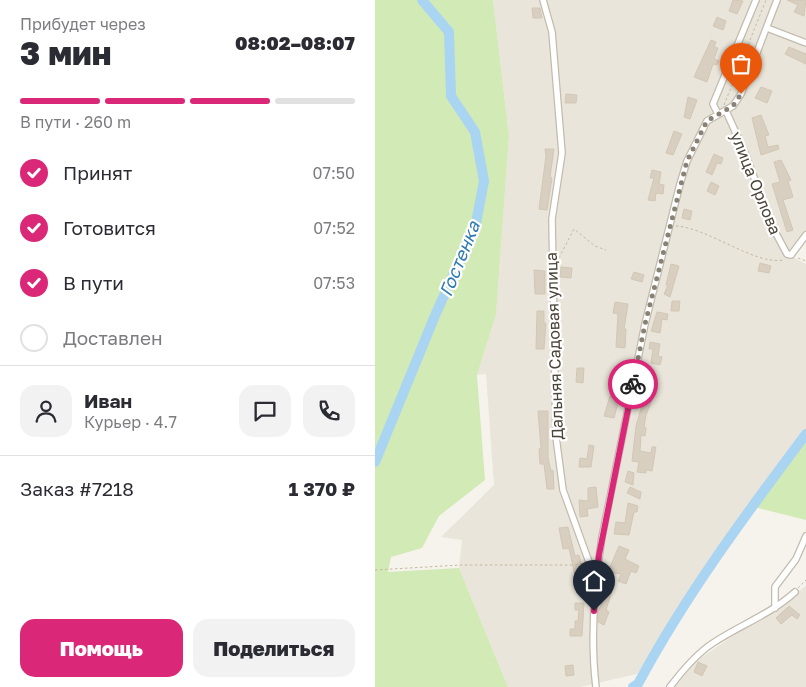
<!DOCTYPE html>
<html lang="ru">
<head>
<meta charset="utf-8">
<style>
	:root { --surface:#fff; --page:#f2f2f3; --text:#2b2b33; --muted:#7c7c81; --line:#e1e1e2; --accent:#db2777 }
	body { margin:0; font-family:"Golos Text",sans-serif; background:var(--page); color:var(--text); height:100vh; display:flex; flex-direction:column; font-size:19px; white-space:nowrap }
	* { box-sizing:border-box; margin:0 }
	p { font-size:16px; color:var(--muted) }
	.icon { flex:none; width:28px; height:28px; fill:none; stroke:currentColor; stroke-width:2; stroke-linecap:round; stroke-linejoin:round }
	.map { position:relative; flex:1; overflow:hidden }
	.drawer { display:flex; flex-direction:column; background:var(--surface); width:375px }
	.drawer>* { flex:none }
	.pin { position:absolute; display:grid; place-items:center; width:42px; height:42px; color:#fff; margin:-51px -21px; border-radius:50% 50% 50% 0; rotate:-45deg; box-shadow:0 0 5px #0007 }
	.pin .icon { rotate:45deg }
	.courier { position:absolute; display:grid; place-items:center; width:50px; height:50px; margin:-25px; border:4px solid #db2777; border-radius:50%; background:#fff; color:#222; box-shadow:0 1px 6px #0007 }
	.summary em { font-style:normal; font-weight:800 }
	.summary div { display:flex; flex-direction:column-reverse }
	.summary { display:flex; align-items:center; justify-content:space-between; height:85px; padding:0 20px }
	h1 { font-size:32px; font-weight:800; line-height:38px }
	.bar { display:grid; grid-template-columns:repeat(4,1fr); gap:8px 5px; align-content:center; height:60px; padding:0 20px }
	.bar i { height:6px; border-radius:4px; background:var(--line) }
	.bar .selected { background:var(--accent) }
	.bar p { grid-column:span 4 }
	.line { display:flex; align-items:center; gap:12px; padding:0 20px; border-top:1px solid var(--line) }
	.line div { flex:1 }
	.round { display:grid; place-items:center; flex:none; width:52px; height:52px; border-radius:15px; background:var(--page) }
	ol { padding:0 20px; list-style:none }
	li { display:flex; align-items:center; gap:15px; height:55px }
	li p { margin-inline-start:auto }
	li .icon { padding:5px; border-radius:50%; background:var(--accent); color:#fff; stroke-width:4 }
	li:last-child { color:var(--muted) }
	li i { width:28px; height:28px; border:2px solid var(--line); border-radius:50% }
	.primary-button { display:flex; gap:10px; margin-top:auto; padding:10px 20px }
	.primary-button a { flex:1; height:58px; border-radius:15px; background:var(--accent); color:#fff; font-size:20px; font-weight:800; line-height:58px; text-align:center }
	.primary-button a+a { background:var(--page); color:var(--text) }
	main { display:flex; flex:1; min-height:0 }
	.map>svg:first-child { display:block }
	.residential { fill:#eae5da }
	.green { fill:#d2eab5 }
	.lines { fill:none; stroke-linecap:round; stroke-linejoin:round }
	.river { stroke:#a9d4f2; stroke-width:10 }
	.building { fill:#d8cfc1; stroke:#d3c7b4 }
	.street-casing { stroke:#c2bbae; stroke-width:8 }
	.path { stroke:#c4b79f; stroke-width:1; stroke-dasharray:2.5 2.5; stroke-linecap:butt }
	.street { stroke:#fff; stroke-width:5.5 }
	.done { stroke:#878178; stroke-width:5; stroke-dasharray:0 9 }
	.route { stroke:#db2777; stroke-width:6 }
	.labels { text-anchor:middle; stroke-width:4.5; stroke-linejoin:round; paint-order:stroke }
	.street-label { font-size:16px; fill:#4b4439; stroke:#fff }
	.water-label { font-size:18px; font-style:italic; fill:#2e7ab2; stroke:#fff }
</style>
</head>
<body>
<main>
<section class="drawer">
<div class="summary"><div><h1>3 мин</h1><p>Прибудет через</p></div><em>08:02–08:07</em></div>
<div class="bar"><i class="selected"></i><i class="selected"></i><i class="selected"></i><i></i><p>В пути · 260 m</p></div>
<ol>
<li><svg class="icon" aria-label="check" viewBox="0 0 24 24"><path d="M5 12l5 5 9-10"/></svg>Принят<p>07:50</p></li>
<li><svg class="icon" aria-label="check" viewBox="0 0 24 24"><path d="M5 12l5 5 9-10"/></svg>Готовится<p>07:52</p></li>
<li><svg class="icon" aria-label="check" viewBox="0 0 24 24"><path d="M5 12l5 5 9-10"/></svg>В пути<p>07:53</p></li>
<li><i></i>Доставлен</li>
</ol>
<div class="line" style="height:90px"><a class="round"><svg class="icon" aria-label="person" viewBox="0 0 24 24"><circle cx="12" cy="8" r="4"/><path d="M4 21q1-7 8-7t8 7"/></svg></a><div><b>Иван</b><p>Курьер · 4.7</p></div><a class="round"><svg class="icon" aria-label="chat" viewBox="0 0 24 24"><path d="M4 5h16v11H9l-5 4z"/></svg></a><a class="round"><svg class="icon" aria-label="phone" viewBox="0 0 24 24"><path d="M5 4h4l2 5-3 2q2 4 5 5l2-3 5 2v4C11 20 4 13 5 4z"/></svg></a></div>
<div class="line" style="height:65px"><div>Заказ #7218</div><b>1 370 ₽</b></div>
<div class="primary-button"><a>Помощь</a><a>Поделиться</a></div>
</section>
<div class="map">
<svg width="431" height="687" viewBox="0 0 431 687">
	<rect width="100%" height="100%" fill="#f6f3ec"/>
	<path class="residential" d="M118,0h313v235l-17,20 17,9v169l-100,136 -69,105 -57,13h-72l-49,-119 3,-28 -21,-3 53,-52 -8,-111 -9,1 19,-60 13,-179z
		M431,586v101h-131l20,-25z"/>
	<path class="green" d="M0,0h118l16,136 -13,179 -19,60 8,105 -46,36 -17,32 -31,9 -3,15 71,-4 49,119h-133z
		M431,437v83l-52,-13z"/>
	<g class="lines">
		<path class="river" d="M0,462l59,-144 42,-95 8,-42 -9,-49 -24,-36 -2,-64 -27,-32
			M258,687l5,-3c47,-88 108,-170 168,-250"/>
	</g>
	<path class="building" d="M358,0l10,1 -6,13 -8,-3z
		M412,0h19l-2,16 -10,-4 4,-7z
		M157,8h8l2,10h-9z
		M342,17l9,4 -3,9 -10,-4z
		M336,40l5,2 -2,5 4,1 -4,11 5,2 -2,4 -4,-1 -6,18 -13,-5z
		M414,47l17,7v10l-21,-10z
		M386,87l11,4 -5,12 -12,-5z
		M191,94l11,1 -1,8h-11z
		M313,97l9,3 -7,19 -6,-2z
		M386,115l8,20 -4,1 3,11 10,-2 1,4 -18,6 -9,-37z
		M299,131l8,3 -9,21 -7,-2z
		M170,149h9l-4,28 2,1 -5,32 -8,-1 7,-53z
		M339,154l9,4 -2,6 -4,-1 -5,12 -6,-3z
		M406,160l10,20 -3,1 5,16 -10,3 10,30 -6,2 -15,-48 8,-2 -6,-20z
		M277,170l9,2 -2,12 5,1 -1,9 -7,-1 -1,8 -7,-1 6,-22h-4z
		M336,182l8,4 -4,9 -8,-4z
		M309,209l8,2 -2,9 -8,-2z
		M385,263l11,3 -2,7 -11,-2z
		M296,264l8,2 -9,31 -6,-3 4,-9h-2z
		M186,267l11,1 -1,10 -11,-1z
		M159,270l11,1v23h-10z
		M259,272l10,3 -2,7 -11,-3z
		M297,301h8l-1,10h-8z
		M240,302l13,2 -4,25h2l-1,19 -9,-1 2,-33 -5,-1z
		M162,311h7v12h2l-2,26h-8z
		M282,312l11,2 -1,6 -5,-1 -2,14 -9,-2z
		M275,342l10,2 -2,12 4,1 -2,8 -9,-2 2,-14h-4z
		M202,368h7l-1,15 -7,-1z
		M270,395l8,2 -7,18 -2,12 2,1 -1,8 -4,-1 -1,16 11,2 1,-6h4l-4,24 -6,-1v3l-9,-1 2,-10 -7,-1 4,-35z
		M235,396l9,3 -5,19 -10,-2z
		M163,411h10v47l3,13 2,-1 1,19h-7l-3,-25h-4l-1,-15 2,-1z
		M214,445l5,1 -3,21h-12l1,-9 7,1z
		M253,471l6,2 -1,12 -8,-3z
		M221,487l2,20 -11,2 1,7 -8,1 -1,-17 9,1v-13z
		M255,487l11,5 -1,7 -13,-6z
		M253,503l10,3 -1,6h-3l-5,23 -15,-1 2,-12 9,1z
		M193,527l7,29 4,-1 5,20 -9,1 -6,-28 -6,1 -4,-21z
		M244,546l10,4 -4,9 14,7 -3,7 -5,-2 -5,13 -8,-3 3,-7 -13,-2z
		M235,583l4,2 -8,25 3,2 -5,13 -6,-3v-10l8,-19 -3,-1 2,-6 4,1z
		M200,603h9l-2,33h-12v-7h5v-8h3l1,-11h-4z
		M414,606l11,9 -3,4 -5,-4 -11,9 -5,-6z
		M323,662l9,4 -5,10 -8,-4z
		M198,665l1,10 -8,1 -1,-10z"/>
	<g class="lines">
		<g class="street-casing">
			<path id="street" d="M168,0l9,32 10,121 -10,66 4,218 7,53 26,72 7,10
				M392,28l39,15
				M351,111l19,42 27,73 15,28 4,1 15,-20
				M343,114l-5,-10 43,-104
				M400,608v-21l21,-28 10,-23
				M221,687c-6,-50 -2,-100 6,-150l43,-213 35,-140 7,-23 20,-40 26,-15 8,-12 36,-94
				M295,687c12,-16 26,-33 43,-44 27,-18 58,-29 82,-51"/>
		</g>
		<path class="path" d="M349,105l42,-105
			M301,226c33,2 78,39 107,34
			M184,258l15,-29 21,17 11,4
			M423,258l8,3
			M0,570l85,-5h114l10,-2
			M423,588l8,-8"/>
		<use href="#street" class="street"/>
	</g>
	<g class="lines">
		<path class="done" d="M258,384l12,-60 42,-163 20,-40 26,-15 8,-12"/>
		<path class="route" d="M219,611l5,-56 34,-171"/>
	</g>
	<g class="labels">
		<g class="street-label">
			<text transform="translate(381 183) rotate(68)" y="6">улица Орлова</text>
			<text transform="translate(179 346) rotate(-92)" y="6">Дальняя Садовая улица</text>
		</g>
		<g class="water-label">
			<text transform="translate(85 259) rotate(-68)" y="6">Гостенка</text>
		</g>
	</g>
</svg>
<div class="pin" style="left:366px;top:94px;background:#ea580c"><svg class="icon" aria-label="bag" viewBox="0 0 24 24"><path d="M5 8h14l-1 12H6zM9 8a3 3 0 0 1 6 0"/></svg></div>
<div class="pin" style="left:219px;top:611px;background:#1f2937"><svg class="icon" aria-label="home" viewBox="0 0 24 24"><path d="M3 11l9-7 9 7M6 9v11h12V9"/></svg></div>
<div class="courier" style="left:258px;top:384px"><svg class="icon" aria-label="bike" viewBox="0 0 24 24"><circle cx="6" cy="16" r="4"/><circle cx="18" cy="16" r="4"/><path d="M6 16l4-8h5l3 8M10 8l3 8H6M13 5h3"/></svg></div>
</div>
</main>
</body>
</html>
